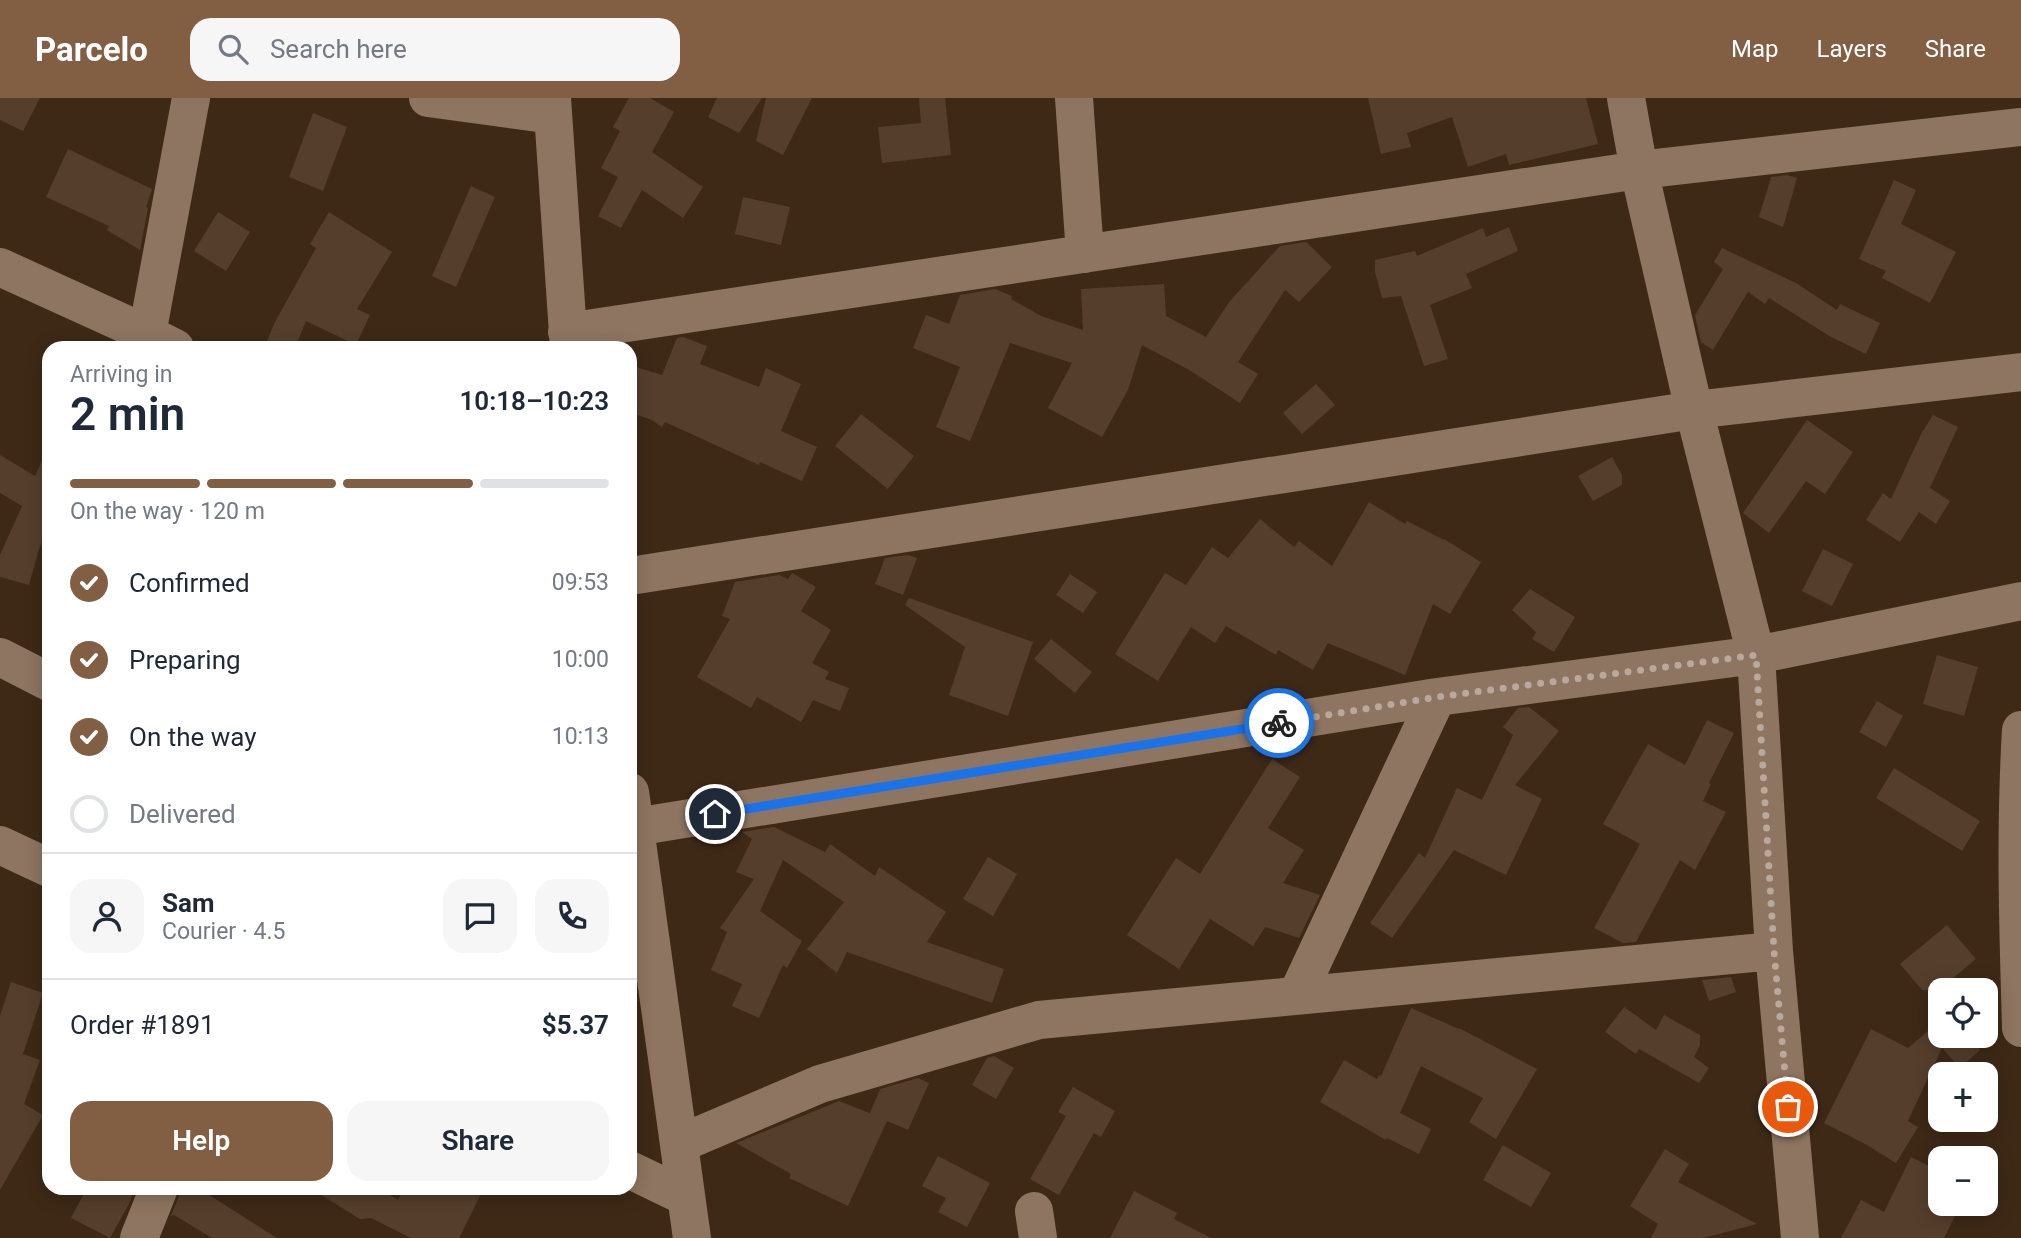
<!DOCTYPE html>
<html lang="en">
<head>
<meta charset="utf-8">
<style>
	:root { --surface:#fff; --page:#f6f6f7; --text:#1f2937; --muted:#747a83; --line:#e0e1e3; --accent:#825e42 }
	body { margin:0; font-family:Roboto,sans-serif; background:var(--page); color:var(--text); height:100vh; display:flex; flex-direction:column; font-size:26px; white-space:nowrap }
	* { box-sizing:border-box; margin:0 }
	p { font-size:23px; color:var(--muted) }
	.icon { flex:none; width:38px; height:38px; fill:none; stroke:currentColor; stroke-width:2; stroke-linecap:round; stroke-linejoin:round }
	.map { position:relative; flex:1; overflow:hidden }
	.drawer { position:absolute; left:42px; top:243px; width:595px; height:854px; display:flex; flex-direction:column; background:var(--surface); border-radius:21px; box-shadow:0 4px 18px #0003 }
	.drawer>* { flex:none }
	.controls { position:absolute; left:1928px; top:880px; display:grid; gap:14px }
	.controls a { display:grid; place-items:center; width:70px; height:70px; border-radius:14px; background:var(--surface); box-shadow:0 4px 18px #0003; font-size:35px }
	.pin { position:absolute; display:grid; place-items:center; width:60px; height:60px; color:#fff; margin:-30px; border:4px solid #fff; border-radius:50%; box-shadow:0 2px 7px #0007 }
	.courier { position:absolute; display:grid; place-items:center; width:70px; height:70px; margin:-35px; border:5px solid #1a73e8; border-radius:50%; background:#fff; color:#222; box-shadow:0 2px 9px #0007 }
	.summary em { font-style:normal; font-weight:600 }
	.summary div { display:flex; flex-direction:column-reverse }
	.summary { display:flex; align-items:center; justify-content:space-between; height:119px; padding:0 28px }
	h1 { font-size:46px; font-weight:600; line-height:52px }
	.bar { display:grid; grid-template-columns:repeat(4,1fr); gap:10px 7px; align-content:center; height:84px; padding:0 28px }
	.bar i { height:9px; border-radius:5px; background:var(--line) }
	.bar .selected { background:var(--accent) }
	.bar p { grid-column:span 4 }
	.line { display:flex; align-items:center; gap:18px; padding:0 28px; border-top:2px solid var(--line) }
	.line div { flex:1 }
	.round { display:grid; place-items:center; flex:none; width:74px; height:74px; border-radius:21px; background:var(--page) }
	ol { padding:0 28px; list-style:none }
	li { display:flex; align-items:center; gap:21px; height:77px }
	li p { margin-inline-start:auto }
	li .icon { padding:7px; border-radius:50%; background:var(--accent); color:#fff; stroke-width:4 }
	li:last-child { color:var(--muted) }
	li i { width:38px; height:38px; border:4px solid var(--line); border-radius:50% }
	.button { display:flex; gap:14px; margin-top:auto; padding:14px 28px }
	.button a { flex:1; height:80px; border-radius:21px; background:var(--accent); color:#fff; font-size:28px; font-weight:600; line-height:80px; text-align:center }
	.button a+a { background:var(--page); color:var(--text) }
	header { display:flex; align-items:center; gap:42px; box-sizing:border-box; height:98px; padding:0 35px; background:var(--accent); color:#fff }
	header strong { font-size:33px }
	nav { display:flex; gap:38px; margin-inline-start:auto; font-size:24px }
	.search { width:490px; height:63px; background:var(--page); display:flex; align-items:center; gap:18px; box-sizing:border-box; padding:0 24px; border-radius:21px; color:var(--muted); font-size:26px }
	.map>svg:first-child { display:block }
	.building { fill:#553e2c }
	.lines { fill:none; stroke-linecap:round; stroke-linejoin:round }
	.minor { stroke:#8e7561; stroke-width:38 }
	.done { stroke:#b9a89b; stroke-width:7; stroke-dasharray:0 12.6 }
	.route { stroke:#1a73e8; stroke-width:9 }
</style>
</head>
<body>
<header>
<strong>Parcelo</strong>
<div class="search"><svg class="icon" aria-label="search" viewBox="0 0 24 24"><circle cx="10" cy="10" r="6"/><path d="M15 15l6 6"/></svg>Search here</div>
<nav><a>Map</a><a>Layers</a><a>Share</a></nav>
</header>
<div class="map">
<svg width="2021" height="1140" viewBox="0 0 2021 1140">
	<rect width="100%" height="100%" fill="#3e2917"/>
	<path class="building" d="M0,0h40l-17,33 -23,-11z
		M629,0h21l24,14 -22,40 51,35 -20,31 -41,-28 -21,38 -23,-12 20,-39 -17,-9 19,-37 -7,-4z
		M717,0h45l-23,35 -31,-16z
		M766,0h46l-29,57 -27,-14z
		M919,0h26l6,57 -69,8 -4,-36 43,-4z
		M1368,0h218l12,46 -89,21 -3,-11 -38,13 -16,-50 -45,16 4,14 -30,7z
		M313,15l34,14 -24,64 -34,-14z
		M68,51l84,40 -6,18 2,1 -8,42 -33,-20 2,-4 -63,-29z
		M1787,77l10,3 -14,49 -24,-10 12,-40z
		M1894,82l22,10 -15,34 55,28 -26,51 -48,-25 4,-7 -27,-12z
		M471,88l24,11 -39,90 -24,-11z
		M743,99l47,10 -9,38 -46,-11z
		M218,114l32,20 -24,39 -32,-20z
		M329,114l63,40 -35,57 13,6 -14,30 -50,-24 -11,27h-31l11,-26 41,-74 -6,-4z
		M1509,129l9,24 -52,23 6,14 -42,17 18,54 -24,7 -23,-70 -19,2 -7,-26v-12l40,-9 2,5 66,-28 3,9z
		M1306,144l26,25 -33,35 -14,-12 -47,72 20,12 -18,29 -49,-32 -49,-26 -14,45 -26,47 -54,-29 24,-45 -62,-20 -40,98 -34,-14 24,-60 -47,-19 13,-33 23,9 11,-29 35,-6 17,7 -1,3 30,17 42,14 -2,-41 83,-5 2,32 40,21 24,-36 50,-55z
		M1722,150l74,35 41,27 3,-6 40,19 -14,31 -35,-17 -62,-39 -4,6 -17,-12 -35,58 -12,-8 -6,-27 28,-46 -9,-7z
		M683,239l24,9 -7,18 59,23 7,-19 35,16 -20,47 36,16 -15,34 -42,-19 -1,3 -94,-43 -3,5 -12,-8 -20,-6v-48l32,10 15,-37z
		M1316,286l19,21 -33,29 -19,-21z
		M861,316l53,42 -26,33 -53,-43z
		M1933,317l25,12 -28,61 20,13 -14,23 -17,-12 -19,30 -34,-22 17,-27 8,6 30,-65z
		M1807,322l46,32 -28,42 -19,-13 -37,52 -26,-20z
		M49,347v81l-10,23 -10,36 -29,-8v-22l22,-49 -22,-13v-38l35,21z
		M1612,359l10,18v10l-29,16 -15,-25z
		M1369,404l36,22 2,-3 37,19v-1l37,23 -31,52 -17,-10 -28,71 -77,-32 -15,27 -35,-20 -2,5 -50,-29 -11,17 -24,-16 -33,54 -43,-27 50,-81 21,12 26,-38 16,11 32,-39 34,28 5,-6 33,25z
		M1823,451l30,15 -21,42 -30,-15z
		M908,457l9,3 -14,37 -28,-11 10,-26z
		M792,475l24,14 -15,24 30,19 -19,33 17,9 -4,7 24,9 -9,23 -27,-11 -12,22 -44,-25 -6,11 -54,-31 33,-58 -8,-3 13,-34 44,-7 9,4z
		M1070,476l27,18 -14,21 -27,-18z
		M1530,491l45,28 -21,35 -22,-13 4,-7 -24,-22z
		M909,500l124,44 -25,74 -59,-21 16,-48 -60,-42z
		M1051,541l41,33 -17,21 -41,-34z
		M1937,557l41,12 -14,49 -41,-12z
		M1877,603l26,15 -17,31 -27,-15z
		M1529,609l30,24 -44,54 27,14 -36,76 -52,-25 -62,88 -22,-15 49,-70 6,5 32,-70 25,12 31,-65 -10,-8 15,-19z
		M1707,622l27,13 -25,50 2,1 -8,17 23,11 -31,58 -15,-10 -44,82 -13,1 -29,-15 46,-84 -37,-20 45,-80 37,21z
		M1272,661l28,18 -32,51 36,22 -21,33 37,12 -21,43 -34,-11 -12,19 -43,-27 -31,50 -52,-34 49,-77 24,16z
		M1894,670l86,53 -18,30 -86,-53z
		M774,729l51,25 5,-8 45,32 4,-9 67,45 -19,30 77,27 -12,34 -145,-51 -10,21 -30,-24 37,-47 -61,-42 -23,51 42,30 -15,27 -4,-3 -24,53 -27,-12 10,-22 -31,-14 16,-38 -7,-4 34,-49 -18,-7 16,-33 -10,-7z
		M988,759l29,17 -24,42 -30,-17z
		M1947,827l29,34 -37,31h-17l-22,-26z
		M1731,879l5,15 -27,9 -7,-21z
		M11,884l32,11 -20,61 17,6 -16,44 19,11 -43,75v-174z
		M1624,909l32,23 8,-15 36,20v10l-6,12 15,11 -10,15 -60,-34 -3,5 -31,-22z
		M1411,910l48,21v-1l78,41 -41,70 -27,-17 14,-24 -62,-32 -21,47 31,16 -12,25 -32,-16 -1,2 -66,-38 24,-42 33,19 2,-4 2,1z
		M1941,922v16h27l12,14 -20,18 -18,-20 -34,73 10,6 -22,36 -29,-18 -43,-22 47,-94 37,19z
		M994,958l20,12 -18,31 -24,-14 15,-27z
		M918,980l11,5 -21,47 -21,-9 -39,85 -59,-28 2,-4 -55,-31 103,-42 33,13 -2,-1 10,-24z
		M1073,989l42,24 -14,26 -7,-4 -35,62 -29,-16 36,-63 -8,-4z
		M1503,1047l48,28 -20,34 -48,-27z
		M1665,1051l24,15 -11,18 79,42 -54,14h-52l7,-14 -28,-18z
		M938,1058l52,27 -23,44 -29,-15 8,-14 -24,-12z
		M1911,1059l30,15v32h20l-17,34h-103l20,-38 23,12z
		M87,1090h48l-6,16 -19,34 -39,-20z
		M180,1090h18l79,50h-65l-38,-23 -3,1 8,-20z
		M310,1090h69l19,12 6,-12h80l-25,50h-48l-40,-20 -11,1z
		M1134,1093l43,22 -3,6 37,19h-101z"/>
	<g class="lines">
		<path class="minor" d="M428,0l125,17
			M552,0l17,250
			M1074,0l11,156
			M1626,0l13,72 55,240 62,245 18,296 26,287
			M0,169l147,67 28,14
			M567,234l1072,-162 382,-43
			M147,236l44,-236
			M630,478l1064,-166 327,-38
			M0,559l49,25
			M2021,632c-6,99 -3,198 0,298
			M630,694l62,446
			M635,729l802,-130 319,-42 265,-54
			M0,747l49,23
			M1297,897l140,-298
			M679,1046l141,-60 219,-64 735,-69
			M630,1072l56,27
			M1034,1113l4,27
			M139,1140l20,-50"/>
	</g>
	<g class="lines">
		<path class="done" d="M1279,625l158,-26 319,-42 18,296 14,156"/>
		<path class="route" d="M715,716l564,-91"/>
	</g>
</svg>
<div class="controls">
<a><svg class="icon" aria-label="locate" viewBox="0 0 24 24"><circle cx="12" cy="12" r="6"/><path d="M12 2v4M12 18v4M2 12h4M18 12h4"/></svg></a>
<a>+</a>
<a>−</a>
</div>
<div class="pin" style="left:1788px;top:1009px;background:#ea580c"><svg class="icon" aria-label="bag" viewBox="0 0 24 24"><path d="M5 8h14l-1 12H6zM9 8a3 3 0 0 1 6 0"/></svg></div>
<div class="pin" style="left:715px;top:716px;background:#1f2937"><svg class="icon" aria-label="home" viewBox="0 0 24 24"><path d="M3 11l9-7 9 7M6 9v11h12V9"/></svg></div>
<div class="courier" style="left:1279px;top:625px"><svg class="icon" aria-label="bike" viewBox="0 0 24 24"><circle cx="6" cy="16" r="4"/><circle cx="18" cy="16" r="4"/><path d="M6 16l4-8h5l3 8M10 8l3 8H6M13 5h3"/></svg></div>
<section class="drawer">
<div class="summary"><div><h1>2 min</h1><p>Arriving in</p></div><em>10:18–10:23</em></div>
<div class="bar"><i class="selected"></i><i class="selected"></i><i class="selected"></i><i></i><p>On the way · 120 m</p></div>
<ol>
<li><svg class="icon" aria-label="check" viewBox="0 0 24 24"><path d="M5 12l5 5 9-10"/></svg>Confirmed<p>09:53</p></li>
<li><svg class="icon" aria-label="check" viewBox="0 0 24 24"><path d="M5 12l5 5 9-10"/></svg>Preparing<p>10:00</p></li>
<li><svg class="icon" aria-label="check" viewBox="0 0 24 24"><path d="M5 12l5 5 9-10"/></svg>On the way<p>10:13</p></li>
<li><i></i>Delivered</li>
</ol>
<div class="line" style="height:126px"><a class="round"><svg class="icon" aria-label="person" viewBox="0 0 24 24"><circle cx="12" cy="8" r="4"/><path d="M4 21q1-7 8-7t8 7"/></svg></a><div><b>Sam</b><p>Courier · 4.5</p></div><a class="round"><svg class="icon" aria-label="chat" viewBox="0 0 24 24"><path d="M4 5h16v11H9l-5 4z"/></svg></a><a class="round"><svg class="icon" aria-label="phone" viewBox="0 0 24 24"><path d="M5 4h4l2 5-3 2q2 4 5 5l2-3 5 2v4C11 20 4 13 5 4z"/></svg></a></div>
<div class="line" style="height:91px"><div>Order #1891</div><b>$5.37</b></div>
<div class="button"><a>Help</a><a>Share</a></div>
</section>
</div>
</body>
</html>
